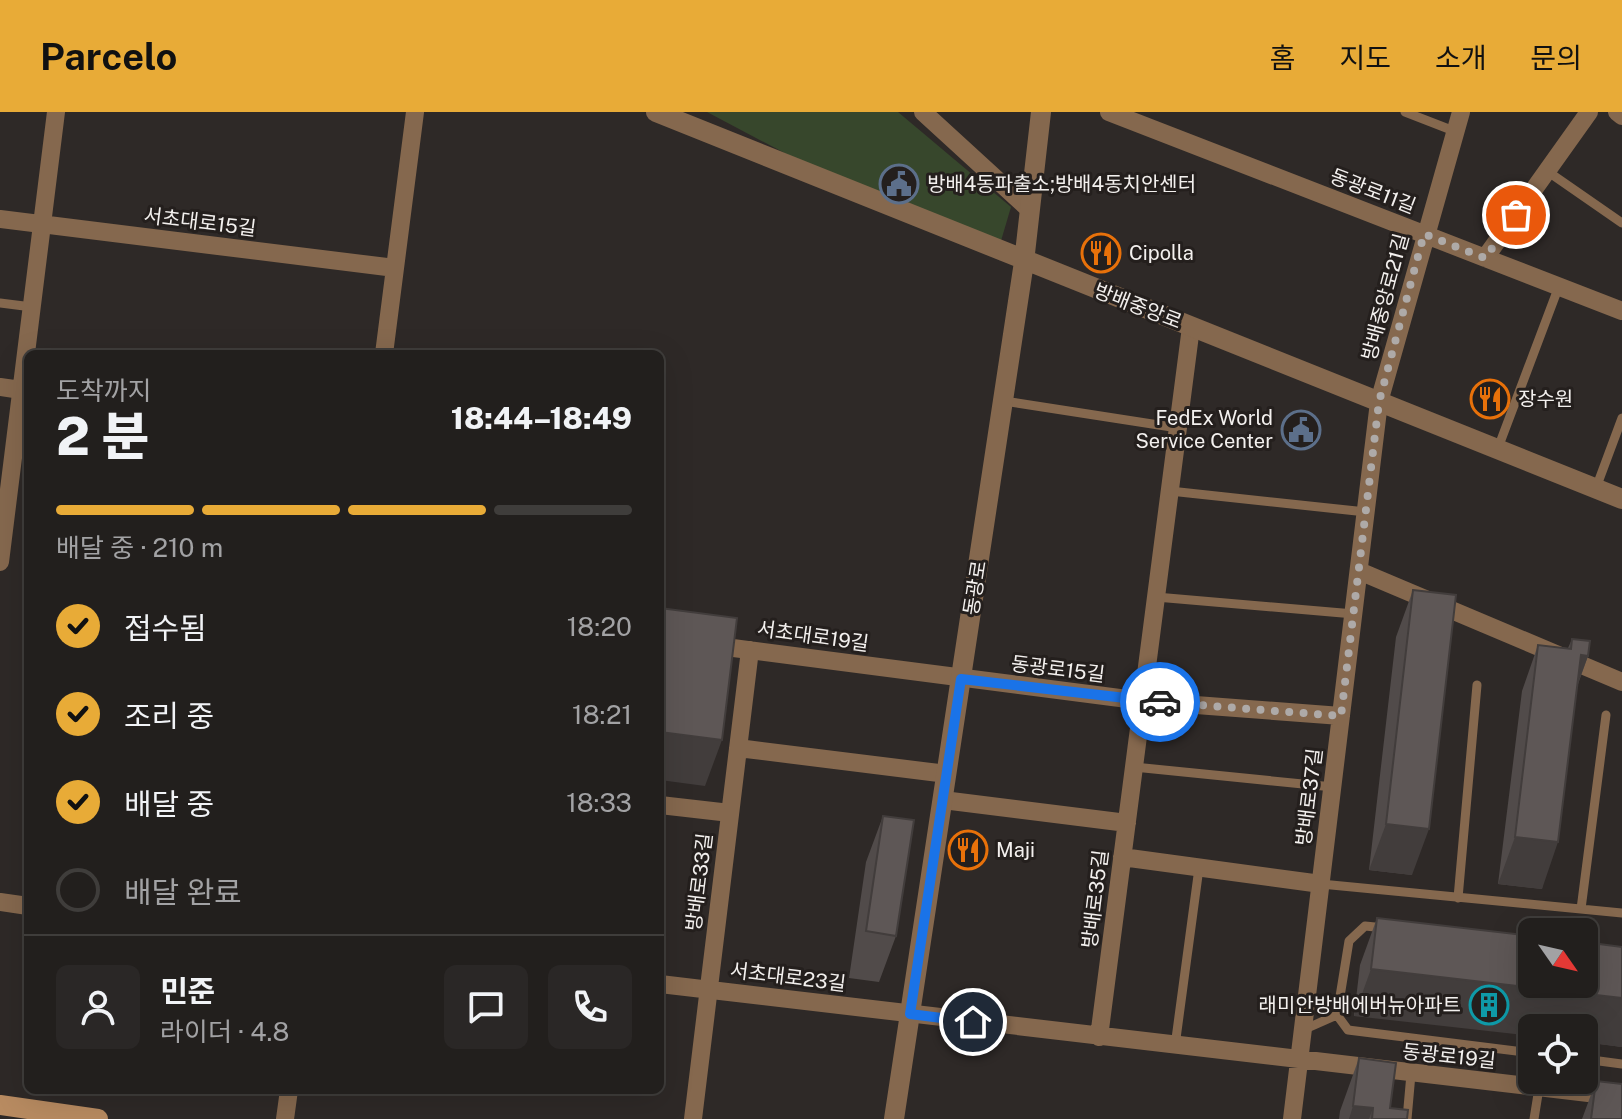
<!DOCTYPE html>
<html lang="ko">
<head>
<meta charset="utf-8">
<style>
	:root { --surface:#221f1d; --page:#2a2726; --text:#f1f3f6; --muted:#a2a2a4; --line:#3f3d3b; --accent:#e8ab37 }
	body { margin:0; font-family:"Public Sans","Noto Sans KR",sans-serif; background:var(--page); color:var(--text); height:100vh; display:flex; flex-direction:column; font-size:30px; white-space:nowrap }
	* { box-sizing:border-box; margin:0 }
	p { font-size:26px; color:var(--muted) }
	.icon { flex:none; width:44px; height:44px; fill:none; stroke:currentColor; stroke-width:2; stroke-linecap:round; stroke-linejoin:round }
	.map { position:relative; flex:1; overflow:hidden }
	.sheet { position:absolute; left:24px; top:238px; width:640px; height:744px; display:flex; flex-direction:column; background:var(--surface); border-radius:12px; box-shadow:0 8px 32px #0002,0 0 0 2px var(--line) }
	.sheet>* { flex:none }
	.needle { width:52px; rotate:124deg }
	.buttons { position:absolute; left:1518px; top:806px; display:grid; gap:16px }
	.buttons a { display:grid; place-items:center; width:80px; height:80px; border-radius:12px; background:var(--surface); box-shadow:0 8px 32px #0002,0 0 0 2px var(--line); font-size:40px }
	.pin { position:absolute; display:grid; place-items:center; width:68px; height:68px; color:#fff; margin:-34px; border:4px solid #fff; border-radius:50%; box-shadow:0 2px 8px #0007 }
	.courier { position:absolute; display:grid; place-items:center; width:80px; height:80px; margin:-40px; border:6px solid #1a73e8; border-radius:50%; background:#fff; color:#222; box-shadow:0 2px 10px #0007 }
	.head em { font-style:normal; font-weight:800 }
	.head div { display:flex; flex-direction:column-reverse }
	.head { display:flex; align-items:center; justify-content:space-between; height:136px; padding:0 32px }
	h1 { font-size:52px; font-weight:800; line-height:60px }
	.bar { display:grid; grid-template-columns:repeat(4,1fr); gap:12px 8px; align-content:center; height:96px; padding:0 32px }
	.bar i { height:10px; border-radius:6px; background:var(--line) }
	.bar .active { background:var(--accent) }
	.bar p { grid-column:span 4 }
	.line { display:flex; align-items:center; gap:20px; padding:0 32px; border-top:2px solid var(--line) }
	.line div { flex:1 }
	.round { display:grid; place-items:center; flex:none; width:84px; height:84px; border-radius:12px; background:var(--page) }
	ol { padding:0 32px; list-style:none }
	li { display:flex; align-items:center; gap:24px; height:88px }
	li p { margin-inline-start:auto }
	li .icon { padding:8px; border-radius:50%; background:var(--accent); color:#111; stroke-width:4 }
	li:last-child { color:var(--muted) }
	li i { width:44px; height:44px; border:4px solid var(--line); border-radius:50% }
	header { display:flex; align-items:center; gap:48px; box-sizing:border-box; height:112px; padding:0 40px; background:var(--accent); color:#111 }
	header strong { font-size:38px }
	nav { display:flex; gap:44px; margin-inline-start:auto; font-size:28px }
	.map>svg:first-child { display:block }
	.green { fill:#37472c }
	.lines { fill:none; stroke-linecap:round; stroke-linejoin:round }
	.service { stroke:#85684e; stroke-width:9 }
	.minor { stroke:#85684e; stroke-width:18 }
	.tertiary { stroke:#85684e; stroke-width:20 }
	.secondary { stroke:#b88b61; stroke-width:20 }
	.wall { fill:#514b4a }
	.shaded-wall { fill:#423d3c }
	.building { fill:#5e5756; stroke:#423d3c; stroke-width:2 }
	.done { stroke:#aeaaa8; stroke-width:8; stroke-dasharray:0 14.4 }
	.route { stroke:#1a73e8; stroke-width:10 }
	.labels { text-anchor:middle; stroke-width:6; stroke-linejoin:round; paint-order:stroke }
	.poi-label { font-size:20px; fill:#f3f0ee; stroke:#241f1d; text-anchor:start }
	.street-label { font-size:20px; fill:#f3f0ee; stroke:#241f1d }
</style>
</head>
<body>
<header>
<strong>Parcelo</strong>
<nav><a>홈</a><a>지도</a><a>소개</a><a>문의</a></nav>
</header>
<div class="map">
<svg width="1622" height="1007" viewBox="0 0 1622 1007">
	<rect width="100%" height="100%" fill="#2e2927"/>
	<path class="green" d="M707,0h191l113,95 -13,44 -134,-56z"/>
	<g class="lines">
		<path class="service" d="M1405,0l49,19
			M1547,59l75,52
			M0,191l32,4
			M1004,289l174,27
			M1498,336l61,-162
			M1596,376l26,-70
			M1170,379l196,21
			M1156,485l198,17
			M1134,655l199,20
			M1321,772l301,29
			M1458,786l19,-213
			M1581,797l25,-194
			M1385,816l-20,-2 -16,15 -12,74 11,15 184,23
			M1303,918l34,-15
			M1175,934l24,-178
			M1584,947l38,5
			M1407,1007l4,-45
			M1534,1007l5,-31"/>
		<path class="minor" d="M923,0l107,98
			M1109,0l513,199
			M1617,0l5,4
			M0,107l395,49
			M1485,146l104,-146
			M384,242l31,-242
			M0,275l21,3
			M0,450l56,-450
			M1359,459l263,111
			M710,533l433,56 198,15
			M738,636l209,26
			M943,688l184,23
			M660,693l70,8
			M1122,745l199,27
			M0,790l28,4
			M660,872l962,113
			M1099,925l92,-710
			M285,1007l4,-29
			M693,1007l57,-469
			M1292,1007l87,-717 82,-290"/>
		<path class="tertiary" d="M656,0l966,387
			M894,1007l130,-857 17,-150"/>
		<path class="secondary" d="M0,993l98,14"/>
	</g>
	<path class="wall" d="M1413,478l-1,285 -43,-5 27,-233z
		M1572,527l16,17 -11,31 -35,202 -44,-5 24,-193 16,-46 30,3z
		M883,704l13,120 -17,46 -30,-4 17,-116z
		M1377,806l245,129 -38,-5v-14l-230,-12 6,-51z
		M1359,946l31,50 17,11h-68l1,-8z
		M1596,969l-5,38h-9z"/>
	<path class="shaded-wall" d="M1581,543l7,1 -17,46z
		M660,620l62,8 -17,46 -45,-6z
		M1386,712l43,5 -17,46 -43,-5z
		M1515,725l43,5 -16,47 -44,-5z
		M1371,857l251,29v49l-38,-5v-14h-52v8l-178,-20z
		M1353,994l20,2 -4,11h-20z"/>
	<path class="building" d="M1413,478l43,5 -27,234 -43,-5z
		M660,496l77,10 -15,122 -62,-8z
		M1572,527l18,2 -2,15 -7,-1 -23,187 -43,-5 23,-192 33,4z
		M883,704l31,4 -18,116 -30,-5z
		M1377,806l155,18v48h52v-42l38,5v51l-251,-29z
		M1359,946l37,5 -6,45 18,2 -1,9h-35l1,-11 -20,-2z
		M1596,969l26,3v35h-31z"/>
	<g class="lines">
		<path class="done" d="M1160,590l181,14 38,-314 45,-168 61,24 31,-43"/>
		<path class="route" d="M973,910l-63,-8 51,-335 199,23"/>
	</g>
	<defs>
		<g id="civic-ring" transform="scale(2)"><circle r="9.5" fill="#241f1d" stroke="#5c6f8a" stroke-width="1.5"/><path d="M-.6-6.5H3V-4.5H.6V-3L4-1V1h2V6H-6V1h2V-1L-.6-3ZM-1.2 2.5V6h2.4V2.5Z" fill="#5c6f8a"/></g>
		<g id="restaurant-ring" transform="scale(2)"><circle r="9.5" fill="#241f1d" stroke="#e8710a" stroke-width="1.5"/><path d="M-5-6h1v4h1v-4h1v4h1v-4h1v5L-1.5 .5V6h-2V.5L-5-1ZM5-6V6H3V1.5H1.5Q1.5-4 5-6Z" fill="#e8710a"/></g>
		<g id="building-ring" transform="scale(2)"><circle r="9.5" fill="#241f1d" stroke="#0f9aa8" stroke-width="1.5"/><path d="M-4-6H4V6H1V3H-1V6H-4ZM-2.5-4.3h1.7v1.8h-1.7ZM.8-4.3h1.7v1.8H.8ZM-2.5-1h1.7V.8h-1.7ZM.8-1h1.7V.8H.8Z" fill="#0f9aa8"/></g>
	</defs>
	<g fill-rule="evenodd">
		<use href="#civic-ring" x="899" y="72"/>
		<use href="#restaurant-ring" x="1101" y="141"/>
		<use href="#restaurant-ring" x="1490" y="287"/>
		<use href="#civic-ring" x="1301" y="318"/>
		<use href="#restaurant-ring" x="968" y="738"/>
		<use href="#building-ring" x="1489" y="893"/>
	</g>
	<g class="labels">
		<g class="poi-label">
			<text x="927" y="79">방배4동파출소;방배4동치안센터</text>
			<text x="1129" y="148">Cipolla</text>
			<text x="1518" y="294">장수원</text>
			<text x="1273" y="313" text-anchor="end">FedEx World<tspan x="1273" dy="23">Service Center</tspan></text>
			<text x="996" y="745">Maji</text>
			<text x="1461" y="900" text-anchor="end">래미안방배에버뉴아파트</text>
		</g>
		<g class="street-label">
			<text transform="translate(1373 79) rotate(21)" y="7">동광로11길</text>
			<text transform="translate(200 110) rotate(7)" y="7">서초대로15길</text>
			<text transform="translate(1385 185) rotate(-75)" y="7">방배중앙로21길</text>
			<text transform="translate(1138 194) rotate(21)" y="7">방배중앙로</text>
			<text transform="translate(975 476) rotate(-81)" y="7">동광로</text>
			<text transform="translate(813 524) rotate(8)" y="7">서초대로19길</text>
			<text transform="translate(1058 557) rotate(7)" y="7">동광로15길</text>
			<text transform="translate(1309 685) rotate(-83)" y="7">방배로37길</text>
			<text transform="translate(699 770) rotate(-83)" y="7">방배로33길</text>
			<text transform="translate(1095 787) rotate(-83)" y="7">방배로35길</text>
			<text transform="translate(788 865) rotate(7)" y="7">서초대로23길</text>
			<text transform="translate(1449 944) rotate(6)" y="7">동광로19길</text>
		</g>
	</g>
</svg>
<div class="buttons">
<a><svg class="needle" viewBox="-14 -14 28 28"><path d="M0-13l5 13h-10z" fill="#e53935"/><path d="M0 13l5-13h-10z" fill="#a2a2a4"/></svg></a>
<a><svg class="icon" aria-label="locate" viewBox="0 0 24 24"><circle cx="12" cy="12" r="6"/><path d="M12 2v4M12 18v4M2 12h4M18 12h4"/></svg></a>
</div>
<div class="pin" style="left:1516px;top:103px;background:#ea580c"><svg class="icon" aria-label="bag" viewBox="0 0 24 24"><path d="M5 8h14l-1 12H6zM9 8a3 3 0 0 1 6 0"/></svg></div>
<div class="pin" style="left:973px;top:910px;background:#1f2937"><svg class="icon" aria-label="home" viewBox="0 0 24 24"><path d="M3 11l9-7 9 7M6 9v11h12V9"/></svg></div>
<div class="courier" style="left:1160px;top:590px"><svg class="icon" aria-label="car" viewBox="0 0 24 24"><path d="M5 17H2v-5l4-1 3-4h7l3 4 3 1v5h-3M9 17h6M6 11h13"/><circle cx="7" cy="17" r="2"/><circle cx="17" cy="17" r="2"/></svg></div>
<section class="sheet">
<div class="head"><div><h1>2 분</h1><p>도착까지</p></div><em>18:44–18:49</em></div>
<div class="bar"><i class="active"></i><i class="active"></i><i class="active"></i><i></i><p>배달 중 · 210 m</p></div>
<ol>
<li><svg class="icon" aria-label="check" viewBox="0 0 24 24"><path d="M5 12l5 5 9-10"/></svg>접수됨<p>18:20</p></li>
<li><svg class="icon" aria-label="check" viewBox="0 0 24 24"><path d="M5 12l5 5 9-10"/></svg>조리 중<p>18:21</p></li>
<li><svg class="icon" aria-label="check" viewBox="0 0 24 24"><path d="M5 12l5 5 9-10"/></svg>배달 중<p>18:33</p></li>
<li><i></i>배달 완료</li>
</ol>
<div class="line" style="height:144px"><a class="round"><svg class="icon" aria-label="person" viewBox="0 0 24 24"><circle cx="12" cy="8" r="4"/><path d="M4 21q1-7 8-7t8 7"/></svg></a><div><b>민준</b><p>라이더 · 4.8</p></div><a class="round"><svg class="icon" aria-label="chat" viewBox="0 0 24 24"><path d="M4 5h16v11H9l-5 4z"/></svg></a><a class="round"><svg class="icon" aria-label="phone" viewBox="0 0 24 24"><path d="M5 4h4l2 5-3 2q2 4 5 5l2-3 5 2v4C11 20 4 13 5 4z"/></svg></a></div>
</section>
</div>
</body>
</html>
